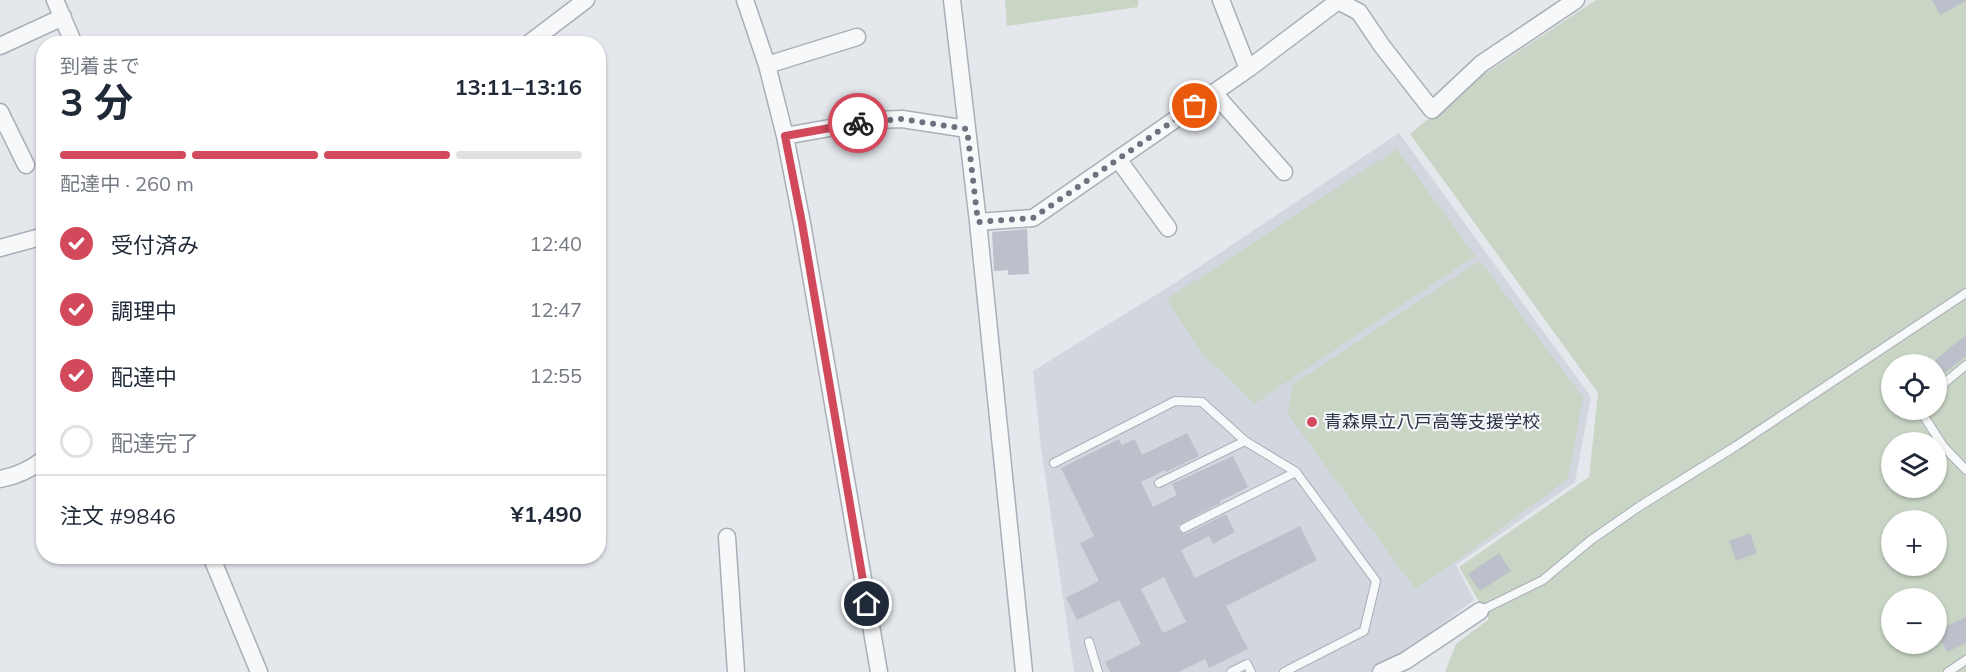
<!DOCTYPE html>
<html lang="ja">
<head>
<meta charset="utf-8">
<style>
	:root { --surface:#fff; --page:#f2f2f3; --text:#1f2937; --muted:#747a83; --line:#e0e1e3; --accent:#d1495b }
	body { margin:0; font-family:Mulish,"Noto Sans JP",sans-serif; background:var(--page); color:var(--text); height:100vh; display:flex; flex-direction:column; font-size:22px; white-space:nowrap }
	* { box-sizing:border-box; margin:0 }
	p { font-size:20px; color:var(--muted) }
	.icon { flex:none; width:33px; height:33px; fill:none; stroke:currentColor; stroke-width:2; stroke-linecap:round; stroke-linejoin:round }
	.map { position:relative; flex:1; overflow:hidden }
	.panel { position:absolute; left:36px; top:36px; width:570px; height:528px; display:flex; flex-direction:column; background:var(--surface); border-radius:24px; box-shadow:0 2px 4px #0004 }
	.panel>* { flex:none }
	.buttons { position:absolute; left:1881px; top:354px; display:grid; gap:12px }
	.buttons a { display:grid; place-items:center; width:66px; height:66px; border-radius:50%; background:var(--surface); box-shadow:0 2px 4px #0004; font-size:30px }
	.pin { position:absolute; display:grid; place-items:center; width:51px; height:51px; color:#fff; margin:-26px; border:3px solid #fff; border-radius:50%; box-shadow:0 2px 6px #0007 }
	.courier { position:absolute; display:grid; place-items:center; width:60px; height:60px; margin:-30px; border:4px solid #d1495b; border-radius:50%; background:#fff; color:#222; box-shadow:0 2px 8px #0007 }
	.head em { font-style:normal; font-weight:700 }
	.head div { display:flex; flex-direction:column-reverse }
	.head { display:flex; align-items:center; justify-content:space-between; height:102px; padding:0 24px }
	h1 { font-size:39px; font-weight:700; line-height:45px }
	.bar { display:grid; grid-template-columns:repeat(4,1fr); gap:9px 6px; align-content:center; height:72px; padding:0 24px }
	.bar i { height:8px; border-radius:4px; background:var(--line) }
	.bar .current { background:var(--accent) }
	.bar p { grid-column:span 4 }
	.line { display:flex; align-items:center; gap:15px; padding:0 24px; border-top:2px solid var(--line) }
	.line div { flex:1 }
	ol { padding:0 24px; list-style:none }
	li { display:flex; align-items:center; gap:18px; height:66px }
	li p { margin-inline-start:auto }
	li .icon { padding:6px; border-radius:50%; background:var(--accent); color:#fff; stroke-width:4 }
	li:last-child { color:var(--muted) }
	li i { width:33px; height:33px; border:3px solid var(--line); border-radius:50% }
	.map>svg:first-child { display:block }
	.built { fill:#d2d6de }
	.green { fill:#c9d6c5; fill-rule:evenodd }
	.building { fill:#bbc0ca; fill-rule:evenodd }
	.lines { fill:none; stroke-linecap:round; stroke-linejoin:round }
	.service-casing { stroke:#a9aeb7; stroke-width:10 }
	.minor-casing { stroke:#a9aeb7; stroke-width:19 }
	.service { stroke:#f7f8fa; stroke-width:8 }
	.minor { stroke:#f7f8fa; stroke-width:16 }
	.done { stroke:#6c737f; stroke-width:6; stroke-dasharray:0 10.8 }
	.route { stroke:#d1495b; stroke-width:8 }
	.poi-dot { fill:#d1495b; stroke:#f4f6f9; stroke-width:2 }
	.labels { text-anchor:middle; stroke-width:4.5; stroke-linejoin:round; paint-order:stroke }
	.poi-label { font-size:18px; fill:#2b3445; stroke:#f4f6f9; text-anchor:start }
</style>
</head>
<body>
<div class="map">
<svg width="1966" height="672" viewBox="0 0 1966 672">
	<rect width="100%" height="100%" fill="#e4e7ec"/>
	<path class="built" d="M1399,133l192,264 -16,85 -119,83 18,35 -71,54 -34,18h-295l-33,-224 -8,-77 145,-90z"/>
	<path class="green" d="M1005,0h133v7l-131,19z
		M1596,0h370v672h-521l11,-28 33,-25 -30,-52 130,-90 9,-84 -188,-259 67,-55zM1892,364h44v46h-44zM1892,442h44v46h-44zM1892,520h44v46h-44zM1892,598h44v46h-44z
		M1397,149l78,107 -221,148 -55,-54 -32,-51z
		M1480,261l103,136 -15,82 -117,86 -36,24 -127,-175 5,-30z"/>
	<path class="building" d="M1932,0h34v1l-26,14z
		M1027,229l2,45 -21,1v-5l-14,1 -2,-39z
		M1966,335v21l-30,24v-21z
		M1187,433l12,23 -33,16 -1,-2 -24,12 12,25 24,-12 -5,-11 61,-28 15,31 -28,14v2l-42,22 1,6 7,3 40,-20 9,18 -22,12 -4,-8 -28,14 14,28 105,-52 17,34 -91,46 22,43 -39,19 -4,-9 -26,13h-69l-5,-10 36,-18 -22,-44 -42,20 -11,-22 33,-17 -19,-38 14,-7 -33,-68 58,-29 3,6 13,-6 7,16zM1164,577l22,45 -23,11 -22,-44z
		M1750,533l7,20 -21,8 -7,-20z
		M1499,553l12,18 -31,20 -12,-17z
		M1966,617v26l-19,9 -11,-21z"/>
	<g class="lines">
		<g class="service-casing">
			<path id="service" d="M1936,390l30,-25
				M1920,410l23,36 23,24
				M1054,463l121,-62 27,1 43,39 51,31 80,109 -12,50 -80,41
				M1159,483l86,-42
				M1184,528l112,-56
				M1480,611l63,-31 48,-40 49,-34 96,-60 230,-153
				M1089,642l9,30
				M1231,672l16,-8 4,8
				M1948,672l18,-12"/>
		</g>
		<g class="minor-casing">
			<path id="minor" d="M55,0l19,44
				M745,0l22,65 18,71 17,87 77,449
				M952,0l26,222 46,450
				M1221,0l27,69
				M528,44l58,-44
				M0,46l63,-29
				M767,65l90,-28
				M1214,93l70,79
				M0,112l26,53
				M785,136l89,-16 28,-1 65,10
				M1118,159l50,69
				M978,222l55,-4 215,-149 90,-68 21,11 23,34 50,64 49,-46 95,-64
				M0,248l44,-12
				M0,479c17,-3 30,-9 44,-20
				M727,537l9,135
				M211,556l48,116
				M1381,672l24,-11 75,-50"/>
		</g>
		<use href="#service" class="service"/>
		<use href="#minor" class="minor"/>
	</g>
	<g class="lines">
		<path class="done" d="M858,123l44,-4 65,10 11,93 55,-4 162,-112"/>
		<path class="route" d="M858,123l-73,13 17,87 65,381"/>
	</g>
	<circle class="poi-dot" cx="1312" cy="422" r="6"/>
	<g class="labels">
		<g class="poi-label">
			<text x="1324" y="428">青森県立八戸高等支援学校</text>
		</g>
	</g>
</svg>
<div class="buttons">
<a><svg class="icon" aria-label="locate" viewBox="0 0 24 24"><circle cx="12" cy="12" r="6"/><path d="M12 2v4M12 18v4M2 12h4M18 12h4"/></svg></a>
<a><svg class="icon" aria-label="layers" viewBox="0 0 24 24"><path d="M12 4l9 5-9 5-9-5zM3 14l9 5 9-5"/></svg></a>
<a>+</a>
<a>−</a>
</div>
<div class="pin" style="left:1195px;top:106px;background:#ea580c"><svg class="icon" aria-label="bag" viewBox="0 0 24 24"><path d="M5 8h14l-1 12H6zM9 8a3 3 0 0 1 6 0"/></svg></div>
<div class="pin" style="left:867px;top:604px;background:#1f2937"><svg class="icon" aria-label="home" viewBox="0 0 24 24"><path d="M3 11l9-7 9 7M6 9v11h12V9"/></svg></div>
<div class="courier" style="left:858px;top:123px"><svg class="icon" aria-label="bike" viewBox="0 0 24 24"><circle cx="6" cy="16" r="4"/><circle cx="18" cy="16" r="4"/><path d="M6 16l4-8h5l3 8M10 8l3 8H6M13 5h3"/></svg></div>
<section class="panel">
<div class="head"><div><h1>3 分</h1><p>到着まで</p></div><em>13:11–13:16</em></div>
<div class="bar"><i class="current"></i><i class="current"></i><i class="current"></i><i></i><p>配達中 · 260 m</p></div>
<ol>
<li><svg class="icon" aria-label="check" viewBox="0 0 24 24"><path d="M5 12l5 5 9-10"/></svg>受付済み<p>12:40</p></li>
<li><svg class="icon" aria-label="check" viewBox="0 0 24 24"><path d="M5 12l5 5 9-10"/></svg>調理中<p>12:47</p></li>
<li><svg class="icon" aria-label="check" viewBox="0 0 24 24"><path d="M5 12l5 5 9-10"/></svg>配達中<p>12:55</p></li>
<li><i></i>配達完了</li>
</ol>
<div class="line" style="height:78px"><div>注文 #9846</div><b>¥1,490</b></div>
</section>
</div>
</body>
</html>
